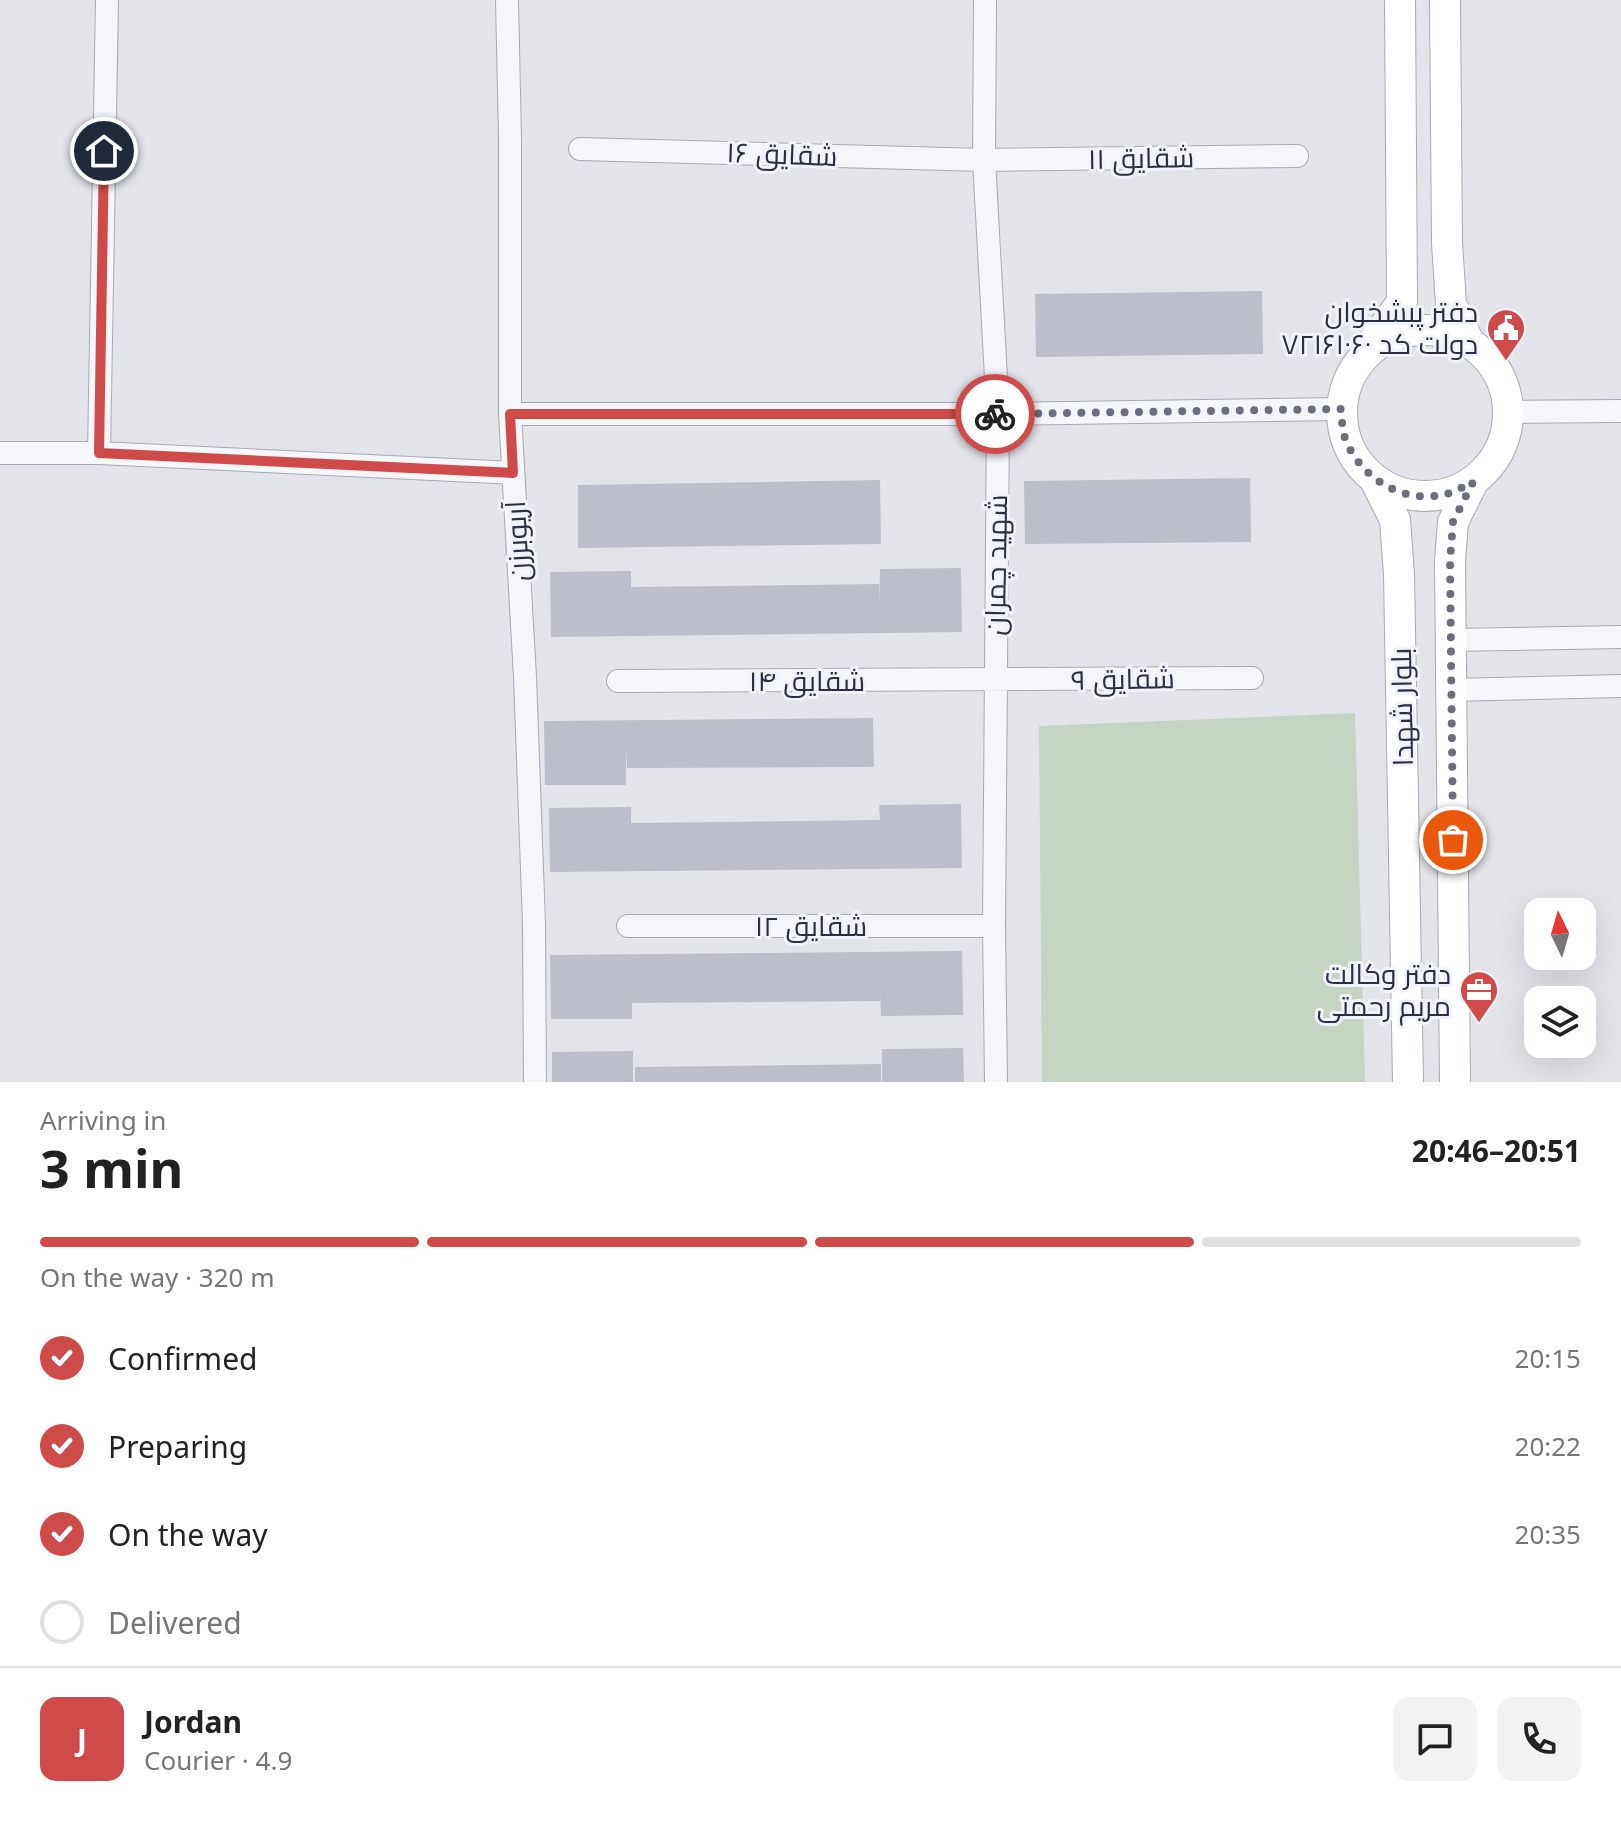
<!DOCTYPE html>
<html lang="en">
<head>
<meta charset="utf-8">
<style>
	:root { --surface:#fff; --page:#f2f2f2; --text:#222; --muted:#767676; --line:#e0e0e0; --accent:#ce4b49 }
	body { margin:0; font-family:"Noto Sans",Cairo,sans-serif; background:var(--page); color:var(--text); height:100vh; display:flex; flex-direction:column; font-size:30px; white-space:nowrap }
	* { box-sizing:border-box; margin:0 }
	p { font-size:26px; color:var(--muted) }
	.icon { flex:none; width:44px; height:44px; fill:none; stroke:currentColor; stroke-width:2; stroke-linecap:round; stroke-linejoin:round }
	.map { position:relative; height:1082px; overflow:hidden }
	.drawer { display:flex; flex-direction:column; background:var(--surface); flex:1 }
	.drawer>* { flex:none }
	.needle { width:52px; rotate:355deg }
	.controls { position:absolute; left:1524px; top:898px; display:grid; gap:16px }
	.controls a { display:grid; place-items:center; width:72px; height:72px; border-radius:16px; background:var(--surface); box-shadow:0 8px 32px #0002; font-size:40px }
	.pin { position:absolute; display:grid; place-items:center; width:68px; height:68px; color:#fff; margin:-34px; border:4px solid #fff; border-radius:50%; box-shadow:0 2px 8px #0007 }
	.courier { position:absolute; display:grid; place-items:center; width:80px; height:80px; margin:-40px; border:6px solid #ce4b49; border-radius:50%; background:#fff; color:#222; box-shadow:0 2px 10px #0007 }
	.head em { font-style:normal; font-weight:700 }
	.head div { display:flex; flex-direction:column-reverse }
	.head { display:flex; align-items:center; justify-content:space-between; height:136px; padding:0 40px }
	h1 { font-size:52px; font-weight:700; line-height:60px }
	.bar { display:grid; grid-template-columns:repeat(4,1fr); gap:12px 8px; align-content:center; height:96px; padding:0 40px }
	.bar i { height:10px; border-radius:6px; background:var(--line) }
	.bar .selected { background:var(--accent) }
	.bar p { grid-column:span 4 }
	.line { display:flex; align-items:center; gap:20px; padding:0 40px; border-top:2px solid var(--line) }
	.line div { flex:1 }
	.round { display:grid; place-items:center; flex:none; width:84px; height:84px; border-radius:16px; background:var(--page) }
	ol { padding:0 40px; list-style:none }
	li { display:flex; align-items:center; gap:24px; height:88px }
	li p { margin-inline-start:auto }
	li .icon { padding:8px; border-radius:50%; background:var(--accent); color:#fff; stroke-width:4 }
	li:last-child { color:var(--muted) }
	li i { width:44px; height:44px; border:4px solid var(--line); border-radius:50% }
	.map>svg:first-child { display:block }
	.green { fill:#c5d4c3 }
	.building { fill:#bcbfca }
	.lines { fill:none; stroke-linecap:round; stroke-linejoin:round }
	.street-casing { stroke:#a7aab5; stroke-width:24 }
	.secondary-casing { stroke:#a7aab5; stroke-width:32 }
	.street { stroke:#f5f6f9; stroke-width:22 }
	.secondary { stroke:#fff; stroke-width:30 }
	.done { stroke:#6a6e7d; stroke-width:8; stroke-dasharray:0 14.4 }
	.route { stroke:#ce4b49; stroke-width:10 }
	.labels { text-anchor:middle; stroke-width:6; stroke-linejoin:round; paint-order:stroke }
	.street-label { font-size:28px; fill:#2a2f43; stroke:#f2f3f8 }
	.poi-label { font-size:28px; fill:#2a2f43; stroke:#f2f3f8; text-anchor:end }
</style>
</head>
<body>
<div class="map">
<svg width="1621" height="1082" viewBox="0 0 1621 1082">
	<rect width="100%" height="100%" fill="#e2e4ea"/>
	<path class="green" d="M1355,713l10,369h-323l-3,-356z"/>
	<path class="building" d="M1262,291l1,63 -227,3 -1,-63z
		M1250,478l1,64 -226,2 -1,-63z
		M880,480l1,64 -303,4v-63z
		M961,568l1,64 -411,5 -1,-65 81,-1v16l248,-3v19l1,-34z
		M873,718l1,49 -247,1 -1,-20v37h-81l-1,-64z
		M961,804l1,64 -412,4 -1,-64 82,-1v16l249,-3 -1,-15z
		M962,951l1,64 -82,1 -1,-23v8l-248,2v16h-81l-1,-64z
		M963,1048l1,34h-82v-33z
		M633,1051v31h-81v-30z
		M881,1064v18h-246v-15z"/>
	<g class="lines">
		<g class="street-casing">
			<path id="street" d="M507,0l3,138v276l15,263 9,247 1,158
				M985,0l-1,160 14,254 -4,512 2,156
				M580,149l404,11 313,-4
				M1510,412l111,-1
				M510,414h488l343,-5
				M0,453h99l414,20
				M99,453l8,-453
				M1451,640l170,-3
				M618,681l634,-3
				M1451,690l170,-4
				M628,926h366"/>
		</g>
		<g class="secondary-casing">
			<path id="secondary" d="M1445,0l2,243 4,61 17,36
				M1342 413a83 83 0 1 1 166 0a83 83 0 1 1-166 0Z
				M1369,347l33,-45 -2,-302
				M1375,480l20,40 4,54 9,508
				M1455,1082l-5,-521 3,-39 20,-40"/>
		</g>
		<use href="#street" class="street"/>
		<use href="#secondary" class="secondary"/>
	</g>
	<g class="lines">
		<path class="done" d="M995,414l346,-5c1,11 1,22 5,32 17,40 61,65 104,52 8,-3 16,-8 23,-11l-20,40 -3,39 3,279"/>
		<path class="route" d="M104,151l-5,302 414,20 -3,-59h485"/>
	</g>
	<defs>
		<g id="civic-pin" transform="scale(2)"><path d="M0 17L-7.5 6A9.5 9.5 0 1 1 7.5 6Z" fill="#ce4b49" stroke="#f2f3f8"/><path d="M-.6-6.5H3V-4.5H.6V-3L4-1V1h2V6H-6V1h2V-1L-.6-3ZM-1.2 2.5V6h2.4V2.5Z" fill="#fff"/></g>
		<g id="office-pin" transform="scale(2)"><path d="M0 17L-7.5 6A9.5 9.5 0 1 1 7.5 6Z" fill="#ce4b49" stroke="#f2f3f8"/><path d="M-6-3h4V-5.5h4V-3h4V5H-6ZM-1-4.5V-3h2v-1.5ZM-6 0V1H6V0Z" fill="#fff"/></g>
	</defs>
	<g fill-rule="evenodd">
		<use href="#civic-pin" x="1506" y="328"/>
		<use href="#office-pin" x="1479" y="990"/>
	</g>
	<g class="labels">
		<g class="street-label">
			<text transform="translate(782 154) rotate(2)" y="10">شقایق ۱۶</text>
			<text transform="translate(1141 158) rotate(-1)" y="10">شقایق ۱۱</text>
			<text transform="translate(517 541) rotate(-93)" y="10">آریوبرزن</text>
			<text transform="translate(996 565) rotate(-89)" y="10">شهید چمران</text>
			<text transform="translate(1123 679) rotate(-1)" y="10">شقایق ۹</text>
			<text x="807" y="691">شقایق ۱۴</text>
			<text transform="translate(1402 707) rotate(-91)" y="10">بلوار شهدا</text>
			<text x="811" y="936">شقایق ۱۲</text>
		</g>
		<g class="poi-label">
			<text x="1478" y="322">دفتر پبشخوان<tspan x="1478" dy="32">دولت کد ۷۲۱۶۱۰۶۰</tspan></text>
			<text x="1451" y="984">دفتر وکالت<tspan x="1451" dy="32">مریم رحمتی</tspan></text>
		</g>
	</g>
</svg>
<div class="controls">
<a><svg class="needle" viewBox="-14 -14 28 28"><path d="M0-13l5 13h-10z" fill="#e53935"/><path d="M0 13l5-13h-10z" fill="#767676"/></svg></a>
<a><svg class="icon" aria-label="layers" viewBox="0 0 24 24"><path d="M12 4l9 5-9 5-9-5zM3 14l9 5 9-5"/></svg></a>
</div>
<div class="pin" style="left:1453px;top:840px;background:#ea580c"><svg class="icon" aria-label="bag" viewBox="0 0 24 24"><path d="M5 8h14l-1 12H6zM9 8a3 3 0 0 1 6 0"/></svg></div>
<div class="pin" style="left:104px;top:151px;background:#1f2937"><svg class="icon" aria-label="home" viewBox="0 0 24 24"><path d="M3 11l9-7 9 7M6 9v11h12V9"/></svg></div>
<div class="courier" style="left:995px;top:414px"><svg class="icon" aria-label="bike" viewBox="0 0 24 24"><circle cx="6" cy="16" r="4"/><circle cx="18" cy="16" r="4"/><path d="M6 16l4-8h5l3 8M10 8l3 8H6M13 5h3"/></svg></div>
</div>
<section class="drawer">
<div class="head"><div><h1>3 min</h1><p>Arriving in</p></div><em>20:46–20:51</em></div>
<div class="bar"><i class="selected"></i><i class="selected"></i><i class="selected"></i><i></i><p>On the way · 320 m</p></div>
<ol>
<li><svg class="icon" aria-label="check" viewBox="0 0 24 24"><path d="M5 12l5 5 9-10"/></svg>Confirmed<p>20:15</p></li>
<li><svg class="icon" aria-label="check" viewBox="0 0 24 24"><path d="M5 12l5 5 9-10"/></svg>Preparing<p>20:22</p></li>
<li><svg class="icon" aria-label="check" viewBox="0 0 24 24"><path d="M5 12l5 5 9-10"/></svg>On the way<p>20:35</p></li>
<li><i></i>Delivered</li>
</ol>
<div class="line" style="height:144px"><b class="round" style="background:var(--accent);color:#fff">J</b><div><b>Jordan</b><p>Courier · 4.9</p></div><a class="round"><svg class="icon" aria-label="chat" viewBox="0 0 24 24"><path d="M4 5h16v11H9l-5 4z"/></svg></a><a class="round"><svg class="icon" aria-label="phone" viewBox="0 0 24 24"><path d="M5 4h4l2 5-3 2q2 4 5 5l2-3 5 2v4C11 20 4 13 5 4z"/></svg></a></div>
</section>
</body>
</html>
